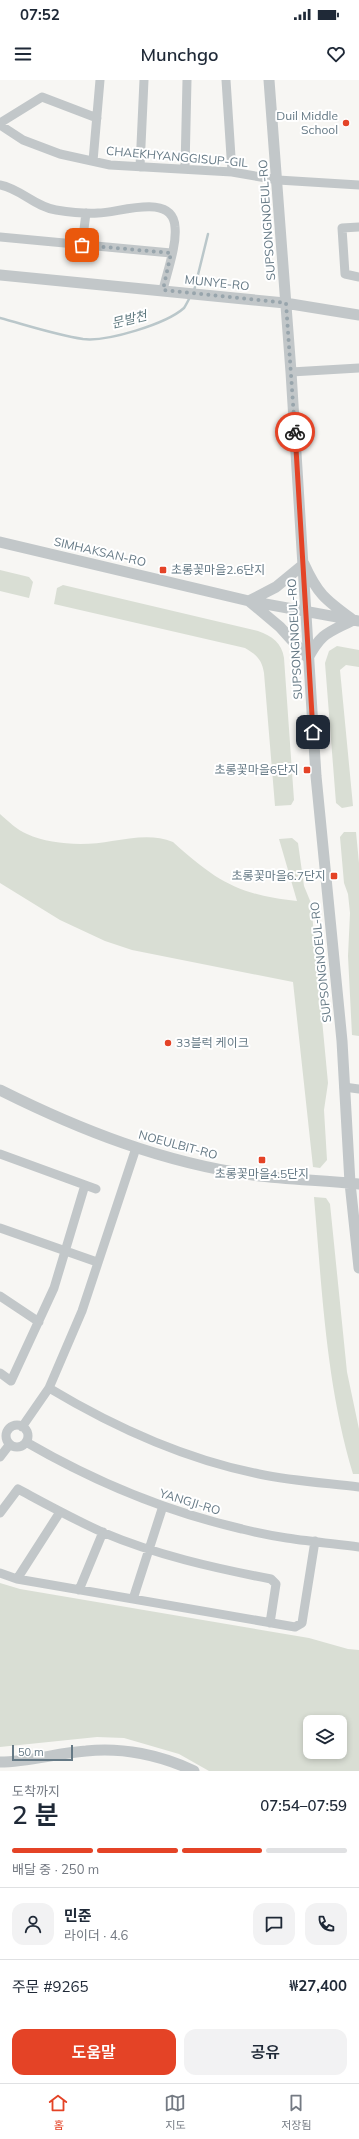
<!DOCTYPE html>
<html lang="ko">
<head>
<meta charset="utf-8">
<style>
	:root { --surface:#fff; --page:#f2f2f3; --text:#1f2937; --muted:#747a83; --line:#e0e1e3; --accent:#e44326 }
	body { margin:0; font-family:Mulish,"Noto Sans KR",sans-serif; background:var(--page); color:var(--text); height:100vh; display:flex; flex-direction:column; font-size:15px; white-space:nowrap }
	* { box-sizing:border-box; margin:0 }
	p { font-size:13px; color:var(--muted) }
	.icon { flex:none; width:22px; height:22px; fill:none; stroke:currentColor; stroke-width:2; stroke-linecap:round; stroke-linejoin:round }
	.map { position:relative; height:1691px; overflow:hidden }
	.panel { display:flex; flex-direction:column; background:var(--surface); flex:1 }
	.panel>* { flex:none }
	.controls { position:absolute; left:303px; top:1635px; display:grid; gap:8px }
	.controls a { display:grid; place-items:center; width:44px; height:44px; border-radius:8px; background:var(--surface); box-shadow:0 2px 6px #0003; font-size:20px }
	.scale { position:absolute; left:12px; bottom:10px; width:61px; box-sizing:border-box; padding-left:4px; border:2px solid #657985; border-top:0; font-size:11px; line-height:14px; white-space:nowrap; color:#657985; -webkit-text-stroke:3px #fff; paint-order:stroke }
	.pin { position:absolute; display:grid; place-items:center; width:34px; height:34px; color:#fff; margin:-17px; border-radius:8px; box-shadow:0 2px 6px #0006 }
	.courier { position:absolute; display:grid; place-items:center; width:40px; height:40px; margin:-20px; border:3px solid #e44326; border-radius:50%; background:#fff; color:#222; box-shadow:0 1px 5px #0007 }
	.headline em { font-style:normal; font-weight:600 }
	.headline div { display:flex; flex-direction:column-reverse }
	.headline { display:flex; align-items:center; justify-content:space-between; height:68px; padding:0 12px }
	h1 { font-size:26px; font-weight:600; line-height:30px }
	.bar { display:grid; grid-template-columns:repeat(4,1fr); gap:6px 4px; align-content:center; height:48px; padding:0 12px }
	.bar i { height:5px; border-radius:3px; background:var(--line) }
	.bar .active { background:var(--accent) }
	.bar p { grid-column:span 4 }
	.line { display:flex; align-items:center; gap:10px; padding:0 12px; border-top:1px solid var(--line) }
	.line div { flex:1 }
	.round { display:grid; place-items:center; flex:none; width:42px; height:42px; border-radius:12px; background:var(--page) }
	.button { display:flex; gap:8px; margin-top:auto; padding:8px 12px }
	.button a { flex:1; height:46px; border-radius:12px; background:var(--accent); color:#fff; font-size:16px; font-weight:600; line-height:46px; text-align:center }
	.button a+a { background:var(--page); color:var(--text) }
	.status { display:flex; justify-content:space-between; align-items:center; height:28px; padding:0 20px; background:var(--surface); direction:ltr }
	.status svg { height:11px; fill:currentColor }
	header { display:flex; justify-content:space-between; align-items:center; height:52px; padding:0 12px; background:var(--surface); font-size:18px; font-weight:600 }
	.tabs { display:flex; justify-content:space-around; align-items:center; height:56px; border-top:1px solid var(--line); background:var(--surface); font-size:11px; color:var(--muted) }
	.tabs a { display:grid; justify-items:center; gap:2px }
	.tabs .active { color:var(--accent) }
	.map>svg:first-child { display:block }
	.green { fill:#d9ded4; fill-rule:evenodd }
	.lines { fill:none; stroke-linecap:round; stroke-linejoin:round }
	.stream { stroke:#bac7ca; stroke-width:2.5 }
	.minor { stroke:#c2c7c9; stroke-width:9 }
	.tertiary { stroke:#c2c7c9; stroke-width:11 }
	.done { stroke:#98a5ac; stroke-width:4; stroke-dasharray:0 7.2 }
	.route { stroke:#e44326; stroke-width:5 }
	.poi-dot { fill:#e44326; stroke:#fff; stroke-width:1.5 }
	.labels { text-anchor:middle; stroke-width:4; stroke-linejoin:round; paint-order:stroke }
	.poi-label { font-size:12px; fill:#657985; stroke:#fff; text-anchor:end }
	.street-label { font-size:12px; fill:#657985; stroke:#fff }
	.water-label { font-size:13px; font-style:italic; fill:#617b81; stroke:#fff }
</style>
</head>
<body>
<div class="status"><b>07:52</b><svg viewBox="0 0 49 12"><path d="M0 12V9h3v3zM5 12V6h3v6zM10 12V3h3v9zM15 12V0h3v12zM26 1h20v11H26zM47 4h2v5h-2z"/></svg></div>
<header><svg class="icon" aria-label="menu" viewBox="0 0 24 24"><path d="M4 6h16M4 12h16M4 18h16"/></svg>Munchgo<svg class="icon" aria-label="heart" viewBox="0 0 24 24"><path d="M12 20l-8-8c-3-5 5-10 8-4 3-6 11-1 8 4z"/></svg></header>
<div class="map">
<svg width="359" height="1691" viewBox="0 0 359 1691">
	<rect width="100%" height="100%" fill="#f7f6f3"/>
	<path class="green" d="M0,490l29,7 4,5 -4,16 -29,-7z
		M63,505l195,46c14,5 24,12 26,27l10,142 -3,5 -16,1 -11,-133c-2,-13 -7,-18 -19,-25l-191,-44 3,-16z
		M337,566l22,4v17l-13,-2 -6,5 13,136 -11,2 -6,-5 -11,-140 4,-12z
		M0,734c8,7 17,16 27,20 24,11 59,12 85,7 21,-3 41,-7 61,1 43,39 66,53 124,59l-18,-62 13,-1 6,5 6,43 7,17 17,180 -4,27 3,50 -7,8 -7,-1 -20,-185 -161,-32 -27,-9 -45,-21 -60,-37z
		M344,752h12l3,31v173l-7,-1 -4,-79 2,-43 -2,-19 -4,-11 -4,-46z
		M314,1117l12,1 4,6 17,168 12,57v45h-6c-27,-90 -31,-184 -39,-277z
		M0,1503l20,6 289,49 39,11 11,1v121h-150l-30,-17 -55,-16 -27,-1 -97,10zM310,1642h30v30h-30z"/>
	<g class="lines">
		<path class="stream" d="M194,211l14,-57
			M0,238c26,7 56,17 83,21 24,3 83,-15 101,-31 2,-3 4,-7 6,-11"/>
		<path class="minor" d="M226,0l6,92
			M0,43l42,-26 55,21
			M0,45l23,15 37,14 50,11 122,7 46,8 81,5
			M93,81l7,-81
			M140,87l4,-87
			M185,89l2,-89
			M0,105c21,4 35,22 56,25 13,2 28,4 42,3 21,0 75,-21 77,14 2,18 -8,45 -12,63
			M359,147l-17,1 3,46 14,3
			M0,157l171,16
			M82,165l4,-32
			M291,292l68,-4
			M344,1007l15,2
			M0,1074l96,35
			M0,1148l97,34
			M0,1216l39,26
			M0,1293l11,8 43,-93 31,-103
			M49,1308c65,39 135,71 210,86 33,7 67,9 100,13
			M6 1356a11 11 0 1 1 22 0a11 11 0 1 1-22 0Z
			M22,1347l27,-39 33,-77 54,-163
			M26,1362c69,40 138,69 216,87 38,10 78,13 117,18
			M0,1377l10,-13
			M0,1433l18,-24c28,15 55,30 84,43 54,23 112,36 169,47l5,5 -6,39
			M0,1493l17,6 278,48 7,-4 13,-82
			M17,1499l43,-67
			M79,1510l24,-58
			M133,1519l30,-93"/>
		<path class="tertiary" d="M269,0l22,292 25,404 26,265 8,142 9,85
			M0,195l285,28 74,12
			M0,462l249,59 110,20
			M304,484c14,31 22,36 49,56 -25,13 -31,12 -45,38l-28,-31 -31,-26 27,-14z
			M0,1010c80,40 164,73 253,85 35,5 71,5 106,9
			M0,1682c29,0 57,-9 86,-11 36,-4 75,4 108,20"/>
	</g>
	<g class="lines">
		<path class="done" d="M82,165l89,8 -8,37 123,13 9,129"/>
		<path class="route" d="M295,352l18,300"/>
	</g>
	<g class="poi-dot">
		<circle cx="346" cy="43" r="4"/>
		<rect x="159" y="486" width="8" height="8" rx="2"/>
		<rect x="303" y="686" width="8" height="8" rx="2"/>
		<rect x="330" y="792" width="8" height="8" rx="2"/>
		<circle cx="168" cy="963" r="4"/>
		<rect x="258" y="1076" width="8" height="8" rx="2"/>
	</g>
	<g class="labels">
		<g class="poi-label">
			<text x="338" y="40">Duil Middle<tspan x="338" dy="14">School</tspan></text>
			<text x="171" y="494" text-anchor="start">초롱꽃마을2.6단지</text>
			<text x="299" y="694">초롱꽃마을6단지</text>
			<text x="326" y="800">초롱꽃마을6.7단지</text>
			<text x="176" y="967" text-anchor="start">33블럭 케이크</text>
			<text x="262" y="1098" text-anchor="middle">초롱꽃마을4.5단지</text>
		</g>
		<g class="street-label">
			<text transform="translate(177 77) rotate(5)" y="4">CHAEKHYANGGISUP-GIL</text>
			<text transform="translate(267 140) rotate(-94)" y="4">SUPSONGNOEUL-RO</text>
			<text transform="translate(217 203) rotate(6)" y="4">MUNYE-RO</text>
			<text transform="translate(100 472) rotate(13)" y="4">SIMHAKSAN-RO</text>
			<text transform="translate(295 559) rotate(-93)" y="4">SUPSONGNOEUL-RO</text>
			<text transform="translate(321 882) rotate(-96)" y="4">SUPSONGNOEUL-RO</text>
			<text transform="translate(178 1065) rotate(15)" y="4">NOEULBIT-RO</text>
			<text transform="translate(190 1422) rotate(17)" y="4">YANGJI-RO</text>
		</g>
		<g class="water-label">
			<text transform="translate(129 239) rotate(-14)" y="5">문발천</text>
		</g>
	</g>
</svg>
<div class="controls">
<a><svg class="icon" aria-label="layers" viewBox="0 0 24 24"><path d="M12 4l9 5-9 5-9-5zM3 14l9 5 9-5"/></svg></a>
</div>
<div class="scale">50 m</div>
<div class="pin" style="left:82px;top:165px;background:#ea580c"><svg class="icon" aria-label="bag" viewBox="0 0 24 24"><path d="M5 8h14l-1 12H6zM9 8a3 3 0 0 1 6 0"/></svg></div>
<div class="pin" style="left:313px;top:652px;background:#1f2937"><svg class="icon" aria-label="home" viewBox="0 0 24 24"><path d="M3 11l9-7 9 7M6 9v11h12V9"/></svg></div>
<div class="courier" style="left:295px;top:352px"><svg class="icon" aria-label="bike" viewBox="0 0 24 24"><circle cx="6" cy="16" r="4"/><circle cx="18" cy="16" r="4"/><path d="M6 16l4-8h5l3 8M10 8l3 8H6M13 5h3"/></svg></div>
</div>
<section class="panel">
<div class="headline"><div><h1>2 분</h1><p>도착까지</p></div><em>07:54–07:59</em></div>
<div class="bar"><i class="active"></i><i class="active"></i><i class="active"></i><i></i><p>배달 중 · 250 m</p></div>
<div class="line" style="height:72px"><a class="round"><svg class="icon" aria-label="person" viewBox="0 0 24 24"><circle cx="12" cy="8" r="4"/><path d="M4 21q1-7 8-7t8 7"/></svg></a><div><b>민준</b><p>라이더 · 4.6</p></div><a class="round"><svg class="icon" aria-label="chat" viewBox="0 0 24 24"><path d="M4 5h16v11H9l-5 4z"/></svg></a><a class="round"><svg class="icon" aria-label="phone" viewBox="0 0 24 24"><path d="M5 4h4l2 5-3 2q2 4 5 5l2-3 5 2v4C11 20 4 13 5 4z"/></svg></a></div>
<div class="line" style="height:52px"><div>주문 #9265</div><b>₩27,400</b></div>
<div class="button"><a>도움말</a><a>공유</a></div>
</section>
<nav class="tabs">
<a class="active"><svg class="icon" aria-label="home" viewBox="0 0 24 24"><path d="M3 11l9-7 9 7M6 9v11h12V9"/></svg>홈</a>
<a><svg class="icon" aria-label="map" viewBox="0 0 24 24"><path d="M3 6l6-2 6 2 6-2v14l-6 2-6-2-6 2zM9 4v14M15 6v14"/></svg>지도</a>
<a><svg class="icon" aria-label="saved" viewBox="0 0 24 24"><path d="M7 4h10v16l-5-4-5 4z"/></svg>저장됨</a>
</nav>
</body>
</html>
